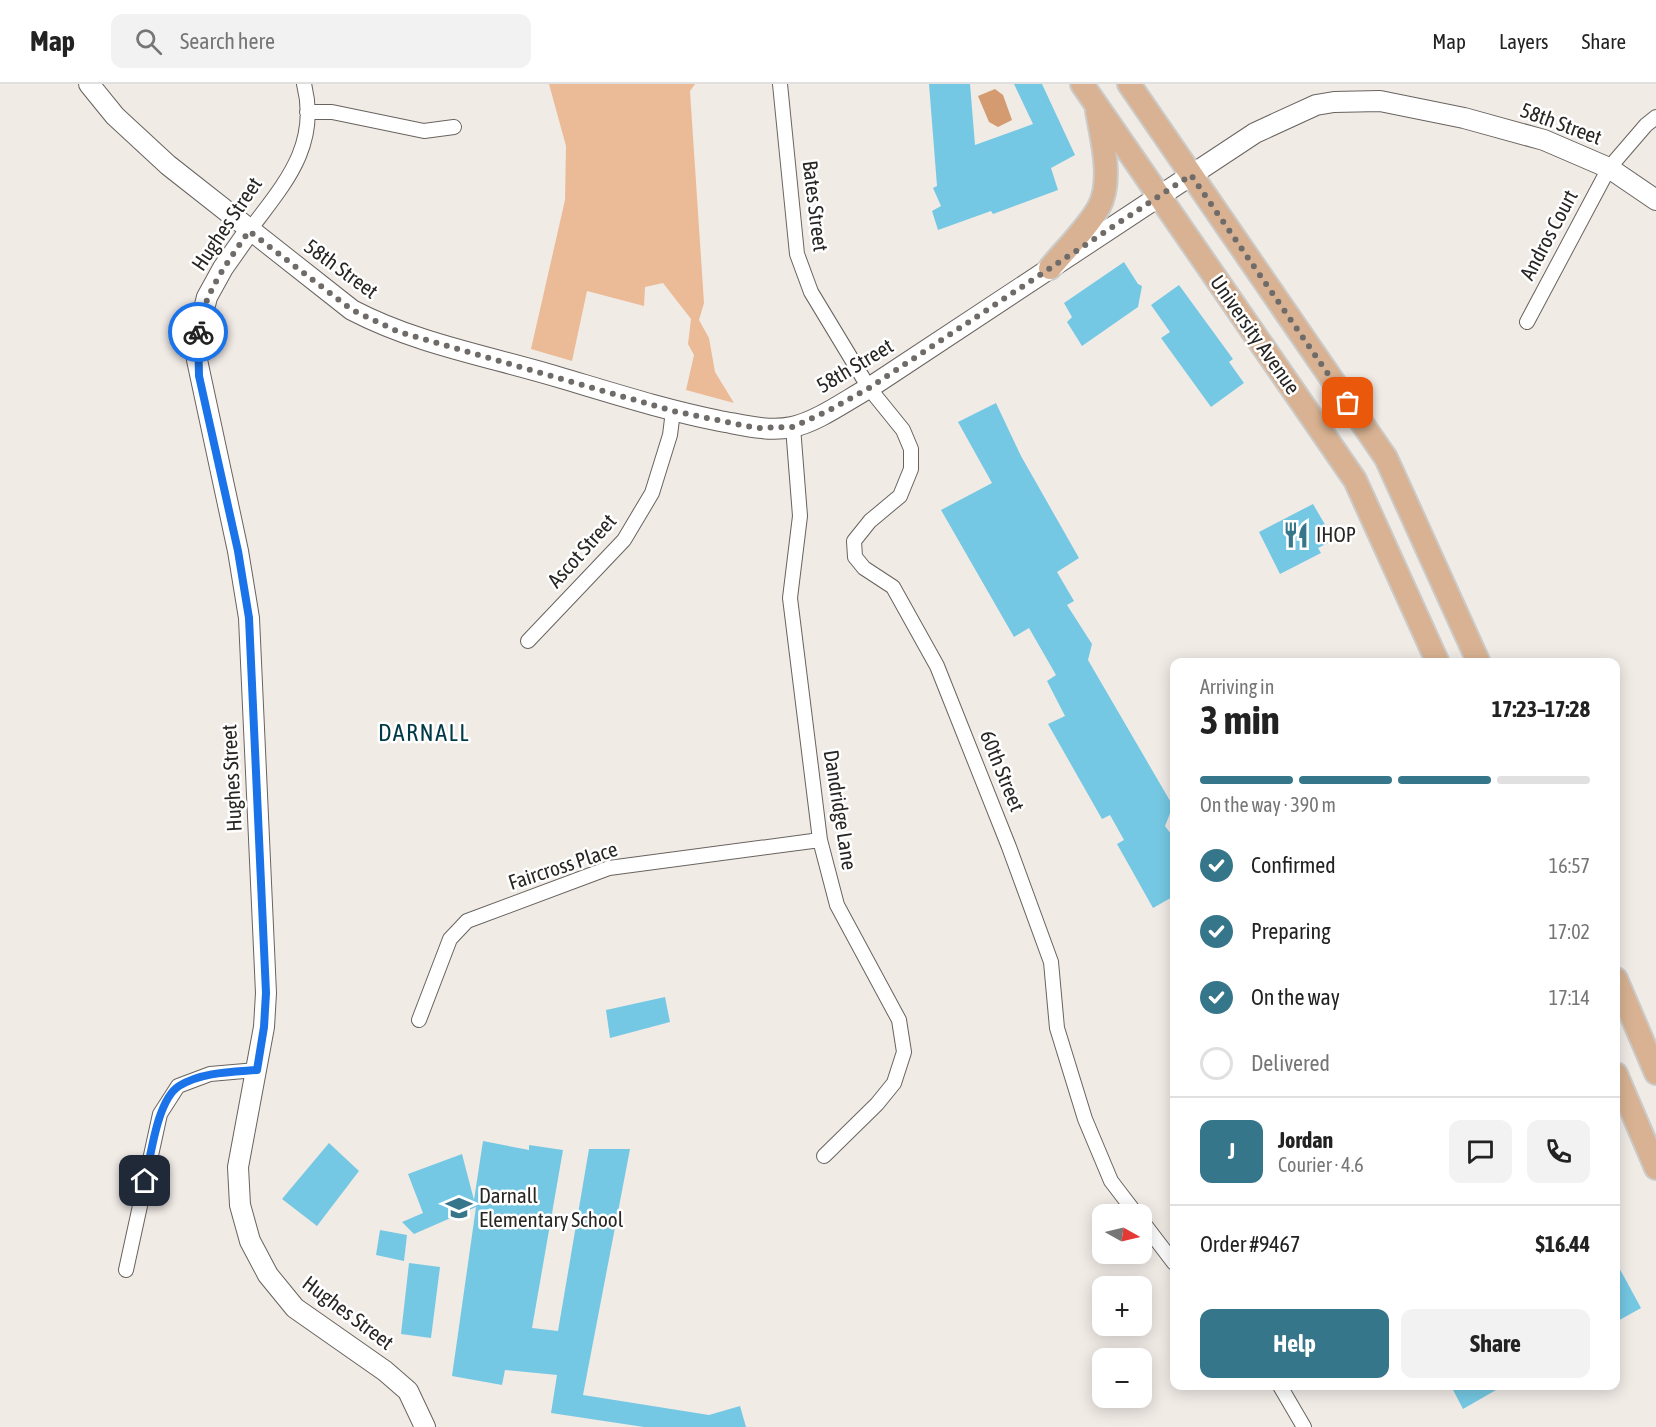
<!DOCTYPE html>
<html lang="en">
<head>
<meta charset="utf-8">
<style>
	:root { --surface:#fff; --page:#f2f2f2; --text:#222; --muted:#767676; --line:#e0e0e0; --accent:#36768a }
	body { margin:0; font-family:"Asap Condensed",sans-serif; background:var(--page); color:var(--text); height:100vh; display:flex; flex-direction:column; font-size:22px; white-space:nowrap }
	* { box-sizing:border-box; margin:0 }
	p { font-size:20px; color:var(--muted) }
	.icon { flex:none; width:33px; height:33px; fill:none; stroke:currentColor; stroke-width:2; stroke-linecap:round; stroke-linejoin:round }
	.map { position:relative; flex:1; overflow:hidden }
	.drawer { position:absolute; left:1170px; top:574px; width:450px; height:732px; display:flex; flex-direction:column; background:var(--surface); border-radius:12px; box-shadow:0 3px 15px #0003 }
	.drawer>* { flex:none }
	.needle { width:39px; rotate:98deg }
	.controls { position:absolute; left:1092px; top:1120px; display:grid; gap:12px }
	.controls a { display:grid; place-items:center; width:60px; height:60px; border-radius:12px; background:var(--surface); box-shadow:0 3px 15px #0003; font-size:30px }
	.pin { position:absolute; display:grid; place-items:center; width:51px; height:51px; color:#fff; margin:-26px; border-radius:12px; box-shadow:0 3px 9px #0006 }
	.courier { position:absolute; display:grid; place-items:center; width:60px; height:60px; margin:-30px; border:4px solid #1a73e8; border-radius:50%; background:#fff; color:#222; box-shadow:0 2px 8px #0007 }
	.head em { font-style:normal; font-weight:700 }
	.head div { display:flex; flex-direction:column-reverse }
	.head { display:flex; align-items:center; justify-content:space-between; height:102px; padding:0 30px }
	h1 { font-size:39px; font-weight:700; line-height:45px }
	.bar { display:grid; grid-template-columns:repeat(4,1fr); gap:9px 6px; align-content:center; height:72px; padding:0 30px }
	.bar i { height:8px; border-radius:4px; background:var(--line) }
	.bar .active { background:var(--accent) }
	.bar p { grid-column:span 4 }
	.line { display:flex; align-items:center; gap:15px; padding:0 30px; border-top:2px solid var(--line) }
	.line div { flex:1 }
	.round { display:grid; place-items:center; flex:none; width:63px; height:63px; border-radius:12px; background:var(--page) }
	ol { padding:0 30px; list-style:none }
	li { display:flex; align-items:center; gap:18px; height:66px }
	li p { margin-inline-start:auto }
	li .icon { padding:6px; border-radius:50%; background:var(--accent); color:#fff; stroke-width:4 }
	li:last-child { color:var(--muted) }
	li i { width:33px; height:33px; border:3px solid var(--line); border-radius:50% }
	.primary-button { display:flex; gap:12px; margin-top:auto; padding:12px 30px }
	.primary-button a { flex:1; height:69px; border-radius:12px; background:var(--accent); color:#fff; font-size:24px; font-weight:700; line-height:69px; text-align:center }
	.primary-button a+a { background:var(--page); color:var(--text) }
	header { display:flex; align-items:center; gap:36px; box-sizing:border-box; height:84px; padding:0 30px; background:var(--surface); border-bottom:2px solid var(--line) }
	header strong { font-size:28px }
	nav { display:flex; gap:33px; margin-inline-start:auto; font-size:21px }
	.search { width:420px; height:54px; background:var(--page); display:flex; align-items:center; gap:15px; box-sizing:border-box; padding:0 21px; border-radius:12px; color:var(--muted); font-size:22px }
	.map>svg:first-child { display:block }
	.green { fill:#ebbb97 }
	.water { fill:#d39b6f }
	.building { fill:#75c8e3 }
	.lines { fill:none; stroke-linecap:round; stroke-linejoin:round }
	.street-casing { stroke:#69635f; stroke-width:16 }
	.secondary-casing { stroke:#69635f; stroke-width:22 }
	.primary-casing { stroke:#cbcbca; stroke-width:26 }
	.street { stroke:#fff; stroke-width:14 }
	.secondary { stroke:#fff; stroke-width:20 }
	.primary { stroke:#d8b292; stroke-width:22 }
	.done { stroke:#6e6b68; stroke-width:6; stroke-dasharray:0 10.8 }
	.route { stroke:#1a73e8; stroke-width:8 }
	.labels { text-anchor:middle; stroke-width:5; stroke-linejoin:round; paint-order:stroke }
	.street-label { font-size:21px; fill:#282624; stroke:#fff }
	.poi-label { font-size:21px; fill:#282624; stroke:#fff; text-anchor:start }
	.quarter-label { font-size:24px; letter-spacing:1.5px; fill:#003948; stroke:#fff }
</style>
</head>
<body>
<header>
<strong>Map</strong>
<div class="search"><svg class="icon" aria-label="search" viewBox="0 0 24 24"><circle cx="10" cy="10" r="6"/><path d="M15 15l6 6"/></svg>Search here</div>
<nav><a>Map</a><a>Layers</a><a>Share</a></nav>
</header>
<div class="map">
<svg width="1656" height="1343" viewBox="0 0 1656 1343">
	<rect width="100%" height="100%" fill="#f1ebe6"/>
	<path class="green" d="M549,0h146l-5,7 14,212 -5,17 10,18 6,34 19,31 -48,-13 8,-35 -6,-11 3,-25 -28,-36 -18,4 -1,19 -57,-15 -15,70 -41,-12 34,-149 1,-54z"/>
	<path class="water" d="M995,5l8,6 9,25 -14,7 -9,-5 -11,-26z"/>
	<path class="building" d="M929,0h41l5,61 58,-21 -19,-40h28l33,71 -24,13 7,22 -65,24 -2,-3 -53,19 -6,-19 9,-5 -8,-18 4,-2z
		M1124,178l14,22 4,2 -4,21 -56,39 -15,-24 5,-5 -8,-14z
		M1179,201l54,74 -4,3 15,21 -33,24 -50,-69 9,-6 -19,-27z
		M996,319l25,53 58,102 -22,14 17,29 -7,4 25,39 -4,16 85,146 -8,20 9,12v58l-21,12 -36,-64 7,-4 -14,-25 -8,4 -54,-95 17,-8 -18,-35 9,-6 -27,-47 -15,9 -73,-127 51,-27 -34,-61z
		M1313,420l21,36 -16,8 3,5 -41,21 -21,-42z
		M665,913l5,25 -60,16 -4,-28z
		M483,1057l46,9v-5l34,5 -31,178 26,3 31,-182h41l-47,246 126,20 31,-9 6,21h-102l-93,-14 6,-38 -52,-5 -3,15 -50,-9 24,-169 -62,27 -12,-12 21,-9 -15,-39 54,-20 12,46z
		M329,1059l30,28 -42,55 -35,-27z
		M380,1146l27,5 -3,26 -28,-6z
		M1616,1178l25,46 -25,14z
		M409,1179l31,4 -9,71 -30,-4z
		M1451,1302h52l-40,23z"/>
	<g class="lines">
		<g class="street-casing">
			<path id="street" d="M780,0l17,170 14,38 58,96 34,42 8,19v20l-11,27 -30,25 -16,20 1,16 9,11 29,19 44,79 72,181 42,115 6,66 28,91 26,62 26,34
				M307,28h25l92,19 30,-4
				M249,147c34,-46 71,-84 55,-147
				M1527,238l82,-154 37,-43 10,-8
				M793,343l7,89 -10,82 30,242 17,65 62,115 5,32 -10,31 -17,21 -53,52
				M528,557l96,-101 28,-47 18,-58 3,-24
				M419,936l31,-81 17,-18 142,-53 211,-28
				M1142,1137l32,42
				M126,1186l34,-156 18,-28 32,-12 47,-4
				M1280,1302l24,41"/>
		</g>
		<g class="secondary-casing">
			<path id="secondary" d="M89,0l26,32 53,49 184,145c65,34 136,46 206,67 54,16 107,33 162,44 23,4 48,11 72,6 25,-5 55,-27 77,-39l386,-255 61,-28 18,-3 46,-1 84,17 80,22 65,28 47,32
				M249,147l-26,37 -16,29 -8,32 -2,31 41,191 11,67 17,375 -2,34 -26,140 2,38 10,36 18,34 27,33 90,63 23,20 17,36"/>
		</g>
		<g class="primary-casing">
			<path id="primary" d="M1082,0l273,396 83,183
				M1129,0l257,374 93,205
				M1050,184c14,-17 39,-42 49,-61 14,-26 3,-68 -2,-96
				M1616,895l40,94
				M1616,990l40,94"/>
		</g>
		<use href="#street" class="street"/>
		<use href="#secondary" class="secondary"/>
		<use href="#primary" class="primary"/>
	</g>
	<g class="lines">
		<path class="done" d="M198,248c6,-39 29,-69 51,-101l103,79 47,22 274,79 83,17 37,-1 35,-16 41,-23 322,-213 157,228"/>
		<path class="route" d="M145,1097c6,-25 12,-81 34,-95 23,-14 52,-14 78,-16l7,-43 2,-34 -17,-375 -11,-67 -39,-175 -1,-44"/>
	</g>
	<defs>
		<g id="restaurant-bare" transform="scale(2.07)"><path d="M-5-6h1v4h1v-4h1v4h1v-4h1v5L-1.5 .5V6h-2V.5L-5-1ZM5-6V6H3V1.5H1.5Q1.5-4 5-6Z" fill="#36768a" stroke="#fff" stroke-width="2.5" paint-order="stroke"/></g>
		<g id="school-bare" transform="scale(2.07)"><path d="M0-5L7-2L0 1L-7-2ZM-4 1L0 2.5L4 1V4Q0 6-4 4Z" fill="#36768a" stroke="#fff" stroke-width="2.5" paint-order="stroke"/></g>
	</defs>
	<g fill-rule="evenodd">
		<use href="#restaurant-bare" x="1296" y="451"/>
		<use href="#school-bare" x="459" y="1124"/>
	</g>
	<g class="labels">
		<g class="street-label">
			<text transform="translate(1561 40) rotate(20)" y="7">58th Street</text>
			<text transform="translate(815 122) rotate(83)" y="7">Bates Street</text>
			<text transform="translate(227 140) rotate(-56)" y="7">Hughes Street</text>
			<text transform="translate(1549 151) rotate(-62)" y="7">Andros Court</text>
			<text transform="translate(341 185) rotate(36)" y="7">58th Street</text>
			<text transform="translate(1255 251) rotate(55)" y="7">University Avenue</text>
			<text transform="translate(855 282) rotate(-31)" y="7">58th Street</text>
			<text transform="translate(582 467) rotate(-48)" y="7">Ascot Street</text>
			<text transform="translate(1002 687) rotate(68)" y="7">60th Street</text>
			<text transform="translate(232 694) rotate(-93)" y="7">Hughes Street</text>
			<text transform="translate(840 726) rotate(81)" y="7">Dandridge Lane</text>
			<text transform="translate(563 782) rotate(-18)" y="7">Faircross Place</text>
			<text transform="translate(348 1229) rotate(37)" y="7">Hughes Street</text>
		</g>
		<g class="poi-label">
			<text x="1316" y="458">IHOP</text>
			<text x="479" y="1119">Darnall<tspan x="479" dy="24">Elementary School</tspan></text>
		</g>
		<g class="quarter-label">
			<text x="424" y="657">DARNALL</text>
		</g>
	</g>
</svg>
<div class="controls">
<a><svg class="needle" viewBox="-14 -14 28 28"><path d="M0-13l5 13h-10z" fill="#e53935"/><path d="M0 13l5-13h-10z" fill="#767676"/></svg></a>
<a>+</a>
<a>−</a>
</div>
<div class="pin" style="left:1348px;top:319px;background:#ea580c"><svg class="icon" aria-label="bag" viewBox="0 0 24 24"><path d="M5 8h14l-1 12H6zM9 8a3 3 0 0 1 6 0"/></svg></div>
<div class="pin" style="left:145px;top:1097px;background:#1f2937"><svg class="icon" aria-label="home" viewBox="0 0 24 24"><path d="M3 11l9-7 9 7M6 9v11h12V9"/></svg></div>
<div class="courier" style="left:198px;top:248px"><svg class="icon" aria-label="bike" viewBox="0 0 24 24"><circle cx="6" cy="16" r="4"/><circle cx="18" cy="16" r="4"/><path d="M6 16l4-8h5l3 8M10 8l3 8H6M13 5h3"/></svg></div>
<section class="drawer">
<div class="head"><div><h1>3 min</h1><p>Arriving in</p></div><em>17:23–17:28</em></div>
<div class="bar"><i class="active"></i><i class="active"></i><i class="active"></i><i></i><p>On the way · 390 m</p></div>
<ol>
<li><svg class="icon" aria-label="check" viewBox="0 0 24 24"><path d="M5 12l5 5 9-10"/></svg>Confirmed<p>16:57</p></li>
<li><svg class="icon" aria-label="check" viewBox="0 0 24 24"><path d="M5 12l5 5 9-10"/></svg>Preparing<p>17:02</p></li>
<li><svg class="icon" aria-label="check" viewBox="0 0 24 24"><path d="M5 12l5 5 9-10"/></svg>On the way<p>17:14</p></li>
<li><i></i>Delivered</li>
</ol>
<div class="line" style="height:108px"><b class="round" style="background:var(--accent);color:#fff">J</b><div><b>Jordan</b><p>Courier · 4.6</p></div><a class="round"><svg class="icon" aria-label="chat" viewBox="0 0 24 24"><path d="M4 5h16v11H9l-5 4z"/></svg></a><a class="round"><svg class="icon" aria-label="phone" viewBox="0 0 24 24"><path d="M5 4h4l2 5-3 2q2 4 5 5l2-3 5 2v4C11 20 4 13 5 4z"/></svg></a></div>
<div class="line" style="height:78px"><div>Order #9467</div><b>$16.44</b></div>
<div class="primary-button"><a>Help</a><a>Share</a></div>
</section>
</div>
</body>
</html>
